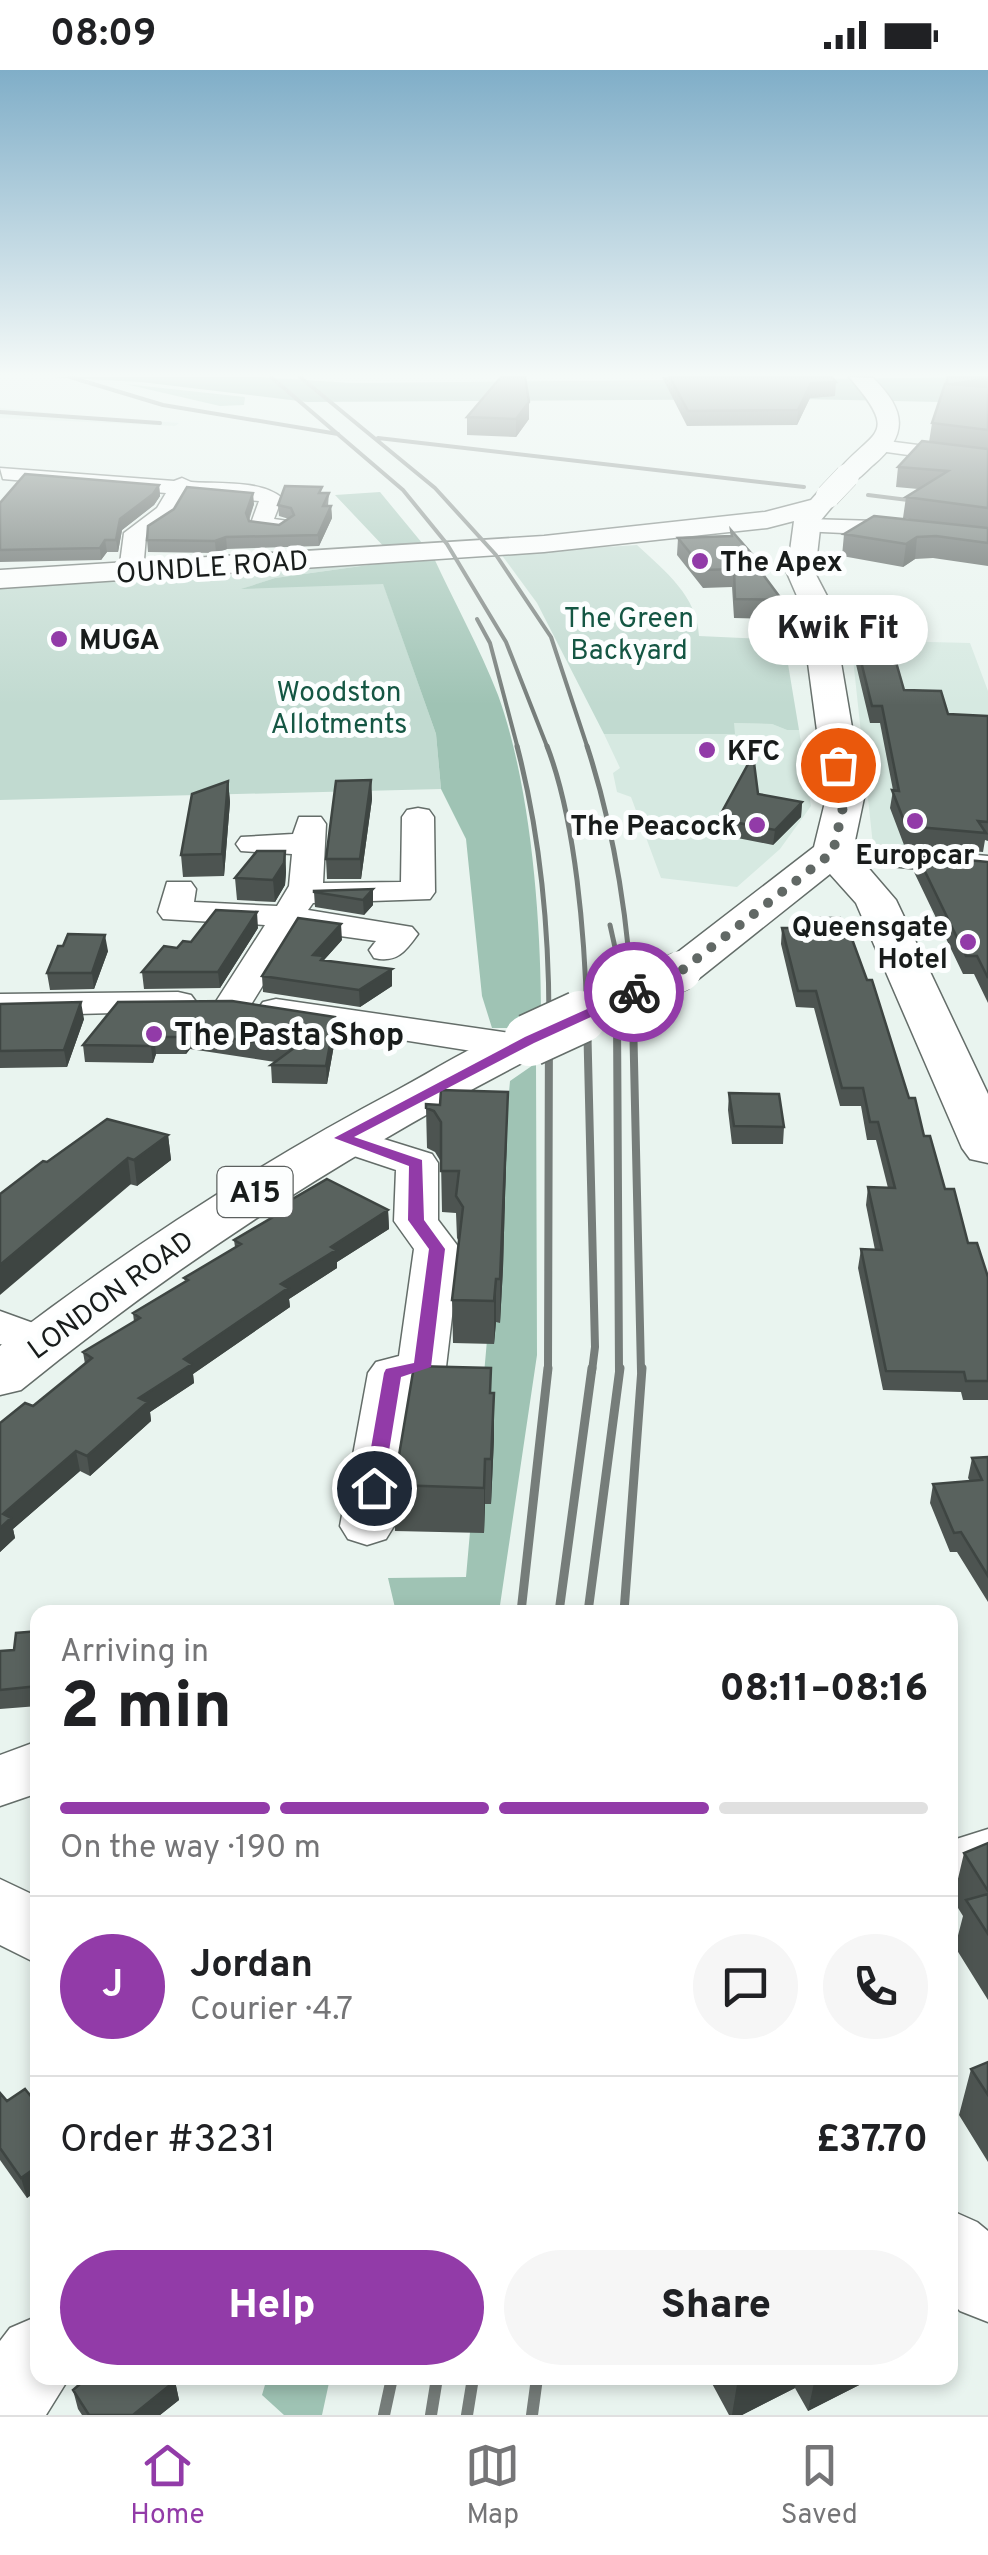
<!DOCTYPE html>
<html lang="en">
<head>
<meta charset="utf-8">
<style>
	:root { --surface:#fff; --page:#f6f6f6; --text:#202124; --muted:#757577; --line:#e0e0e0; --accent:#923ba8 }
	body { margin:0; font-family:Overpass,sans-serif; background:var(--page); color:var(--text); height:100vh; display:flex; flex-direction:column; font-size:38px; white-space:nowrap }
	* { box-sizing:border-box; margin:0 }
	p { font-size:32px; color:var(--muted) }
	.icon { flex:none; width:55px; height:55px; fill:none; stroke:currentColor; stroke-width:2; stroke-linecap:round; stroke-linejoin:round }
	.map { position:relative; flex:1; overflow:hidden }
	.details { position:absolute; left:30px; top:1535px; width:928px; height:780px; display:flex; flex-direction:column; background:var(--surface); border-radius:20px; box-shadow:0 5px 15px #0003 }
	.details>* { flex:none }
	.pin { position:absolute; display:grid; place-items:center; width:85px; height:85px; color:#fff; margin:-42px; border:5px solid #fff; border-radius:50%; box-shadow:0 2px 10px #0007 }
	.courier { position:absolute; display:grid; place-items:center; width:100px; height:100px; margin:-50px; border:8px solid #923ba8; border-radius:50%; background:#fff; color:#222; box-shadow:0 2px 12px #0007 }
	.bubble { position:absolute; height:70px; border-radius:35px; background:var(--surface); box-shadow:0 5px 15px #0003; font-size:32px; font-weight:800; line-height:70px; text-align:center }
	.overview em { font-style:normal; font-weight:800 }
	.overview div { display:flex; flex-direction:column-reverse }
	.overview { display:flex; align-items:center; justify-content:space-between; height:170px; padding:0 30px }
	h1 { font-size:65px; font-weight:800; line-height:75px }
	.bar { display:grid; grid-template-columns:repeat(4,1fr); gap:15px 10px; align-content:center; height:120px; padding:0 30px }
	.bar i { height:12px; border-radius:8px; background:var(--line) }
	.bar .current { background:var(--accent) }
	.bar p { grid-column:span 4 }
	.line { display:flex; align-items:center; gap:25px; padding:0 30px; border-top:2px solid var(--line) }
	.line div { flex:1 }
	.round { display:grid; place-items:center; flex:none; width:105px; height:105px; border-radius:52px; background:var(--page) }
	.primary-button { display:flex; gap:20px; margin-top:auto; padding:20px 30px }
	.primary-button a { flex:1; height:115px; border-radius:60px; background:var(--accent); color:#fff; font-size:40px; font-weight:800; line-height:115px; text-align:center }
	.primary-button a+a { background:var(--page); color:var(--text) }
	.status { display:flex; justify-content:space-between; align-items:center; height:70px; padding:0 50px; background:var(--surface); direction:ltr }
	.status svg { height:28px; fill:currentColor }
	.tabs { display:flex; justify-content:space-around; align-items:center; height:140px; border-top:2px solid var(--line); background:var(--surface); font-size:28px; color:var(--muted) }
	.tabs a { display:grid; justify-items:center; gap:5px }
	.tabs .current { color:var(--accent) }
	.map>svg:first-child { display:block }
	.built { fill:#d6e9e1 }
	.green { fill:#c1dad0 }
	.forest { fill:#9fc3b4 }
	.water { fill:#84a698 }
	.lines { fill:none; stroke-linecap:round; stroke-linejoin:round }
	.street-casing { stroke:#646d69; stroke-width:3 }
	.primary-casing { stroke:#646d69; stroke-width:3 }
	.street { fill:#fff; fill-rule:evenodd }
	.primary { fill:#fff; fill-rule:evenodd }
	.rail-far4 { stroke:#767d7a; stroke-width:4 }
	.rail-far3 { stroke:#767d7a; stroke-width:5 }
	.rail-far2 { stroke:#767d7a; stroke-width:8 }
	.rail-far1 { stroke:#767d7a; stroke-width:9 }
	.rail { stroke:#767d7a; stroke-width:12 }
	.primary-bridge-far2-casing { stroke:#646d69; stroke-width:25; stroke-linecap:butt }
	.primary-bridge-far1-casing { stroke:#646d69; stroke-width:41; stroke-linecap:butt }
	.primary-bridge-casing { stroke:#646d69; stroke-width:55; stroke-linecap:butt }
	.primary-bridge-far2 { stroke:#fff; stroke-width:24 }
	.primary-bridge-far1 { stroke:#fff; stroke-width:40 }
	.primary-bridge { stroke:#fff; stroke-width:52 }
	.wall { fill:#4d5451 }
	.shaded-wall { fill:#3e4542 }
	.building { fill:#59625e; stroke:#3e4542; stroke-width:2.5 }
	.route { fill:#923ba8 }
	.done { stroke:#616865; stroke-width:10; stroke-dasharray:0 18 }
	.poi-dot { fill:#923ba8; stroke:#fcfefe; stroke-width:4 }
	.labels { text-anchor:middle; stroke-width:10; stroke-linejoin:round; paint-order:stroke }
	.far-poi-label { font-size:28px; font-weight:bold; fill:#181c1b; stroke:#fcfefe; text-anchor:start }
	.far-street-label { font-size:28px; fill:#181c1b; stroke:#fcfefe }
	.far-park-label { font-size:28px; fill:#145643; stroke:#fcfefe }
	.shield { fill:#fcfefe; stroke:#5c605f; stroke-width:2.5 }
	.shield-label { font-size:30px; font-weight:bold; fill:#181c1b }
	.poi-label { font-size:32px; font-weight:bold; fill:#181c1b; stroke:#fcfefe; text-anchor:start }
</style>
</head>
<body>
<div class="status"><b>08:09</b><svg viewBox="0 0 49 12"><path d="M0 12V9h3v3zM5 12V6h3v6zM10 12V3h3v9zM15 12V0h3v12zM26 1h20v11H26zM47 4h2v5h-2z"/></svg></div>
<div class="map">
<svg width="988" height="2345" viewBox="0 0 988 2345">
	<rect width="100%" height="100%" fill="#e9f4ef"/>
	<path class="built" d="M0,338l80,8 99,7 -4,3 -175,-8z
		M851,570l119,3 18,48v119l-30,-2v45l-85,-8z
		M733,653l39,1 15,6h12l12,76 -31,43 -43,38 -76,-9 -30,-81 -14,-5 -4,-19 7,-5 -16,-34h130z"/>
	<path class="green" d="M637,475c29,27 60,51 62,91l85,4 15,90h-12l-15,-6 -38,-1 1,11h-131l-67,-131 -36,-49z
		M433,486l-158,22 -30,10 138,-5 53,151 5,55 -441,11v-214c144,-6 288,-21 433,-30z"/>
	<path class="forest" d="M125,314l120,13 -1,8 -24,1z
		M380,422l47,57 -39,2 -53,-56z
		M433,486c21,46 47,92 65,139 33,91 43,224 43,320l-31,13h-18l-10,-32 -16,-157 -25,-50 -5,-55 -53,-150 -142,5 34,-11z
		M536,993l1,292 -38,257h-103l-8,-34 78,-1 44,-496z
		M267,2308h63l-8,37h-38l-22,-20z"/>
	<path class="water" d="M48,307h212l91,6 637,-6v26l-189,-4 -492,3 -166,-20z"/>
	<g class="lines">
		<g class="street-casing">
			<path id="street" d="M879,370l109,14v12l-116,-16 -3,-4z
				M0,398l174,13 8,-3 9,4c27,2 71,-2 91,16l-8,21 14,2 3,5 -11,7 -27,-2 -3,-5 9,-25 -73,-7 -13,23 -27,19 -3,35 -12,7 -12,-7 5,-38 33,-25 9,-15 -163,-14z
				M808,449l102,3 78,12v14l-78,-12 -110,-5 -3,-5 3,-5z
				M418,738l11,2 5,7 1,75 -5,7 -117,4 -5,7 104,17 6,7c-13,18 -21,29 -44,24l-5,-8 7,-9 -79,-11 -50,81 -13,3 -13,-3 -6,-8 50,-78 -102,-6 -5,-7 9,-30h24l5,7 -2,13 83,4 12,-20 3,-32 -51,-3 -5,-7 5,-7 52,-3 6,-17h22l5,7 -3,59 78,-1 1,-65 5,-7z
				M833,772l155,14v20l-167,-17 -4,-7 4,-7z
				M178,922l13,3 6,8 -6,8 -191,5v-22z
				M276,929l241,35 14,4 5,8 -5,8 -14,4 -254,-40 -6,-8 6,-8z
				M342,1056l90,28 6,9v57l22,29 -14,118 -7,11 -23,6 -22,142 -8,13 -19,6 -19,-6 -8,-13 28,-153 8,-11 23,-6 15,-107 -20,-28 2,-51 -69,-23 -6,-9 6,-9z
				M0,1241l58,21 7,11 -7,11 -17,4 -41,-14z
				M38,1671v52l-38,13v-51z
				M988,1759v54l-38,14v-56z
				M0,1809l38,18v67l-38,-19z
				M950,2140l27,12 11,9v91l-28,-11 -10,-10z
				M38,2246v62h31l-23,37h-46v-74l10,-13z"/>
		</g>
		<g class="primary-casing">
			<path id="primary" d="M849,307l24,1c33,32 36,57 0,87 -9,8 -15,16 -26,19l-13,-8c35,-47 70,-36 15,-99z
				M828,418l13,8 -20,24 -6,53 12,23 9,37 28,165 -11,52 43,50 92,194v69l-18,-4 -8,-11 -106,-245 -26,-29 -133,106 -16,4 -16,-4 -6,-9 6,-9 149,-115 12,-49 -22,-165 -7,-37 -10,-23 7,-52 -27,7 -223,24 -544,36v-18l544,-34 221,-24 46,-12 8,-9z
				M530,956l17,4 7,10 -7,10c-188,96 -362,207 -526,340l-21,5v-49c126,-97 259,-183 399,-257 41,-22 85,-52 131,-63z"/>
		</g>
		<use href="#street" class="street"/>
		<use href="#primary" class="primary"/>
		<path class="rail-far4" d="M70,307l93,28 175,29
			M271,307l132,113 44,54 59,98 42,107
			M300,307l135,111 61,67 55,82 37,112
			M0,342l160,11
			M378,368l426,49
			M868,425l120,15
			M477,549l13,24 28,106"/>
		<path class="rail-far3" d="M517,676c23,88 32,183 32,274
			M547,676c29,75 38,193 40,274
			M587,676c28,86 43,183 46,274
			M610,855l6,27 1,68"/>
		<path class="rail-far2" d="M587,947l8,330 -3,24
			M617,947l2,354
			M633,947l8,354
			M548,1301l1,-354"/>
		<path class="rail-far1" d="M521,1542l27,-244
			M559,1542l33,-244
			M588,1542l32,-244
			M624,1542l18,-244"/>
		<path class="rail" d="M384,2345l8,-37
			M431,2345l6,-37
			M467,2345l6,-37
			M532,2345l5,-37"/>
		<g class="primary-bridge-far2-casing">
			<path id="primary-bridge-far2" d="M828,426l19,-20"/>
		</g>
		<g class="primary-bridge-far1-casing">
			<path id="primary-bridge-far1" d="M575,950l106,-49"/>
		</g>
		<g class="primary-bridge-casing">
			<path id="primary-bridge" d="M530,970l50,-23"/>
		</g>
		<use href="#primary-bridge-far2" class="primary-bridge-far2"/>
		<use href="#primary-bridge-far1" class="primary-bridge-far1"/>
		<use href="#primary-bridge" class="primary-bridge"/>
	</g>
	<path class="wall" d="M662,307h170l3,19 -25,2 -13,27 -110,1z
		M988,307v189l-55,-8 -18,1 -12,8 -61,-11 2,-22 91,-11 -32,-5 3,-21 12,-8 -22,-2 2,-20 31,-25 3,-19z
		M529,332v17l-13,18 -49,-2v-18z
		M159,415l1,11 -6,9 -32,25 -4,22h-11l-6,8 -101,2v-59z
		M322,423h7l-1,13h3l1,12 -13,28 -92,3 -11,4 -68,-1 -1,-12 107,-36 -5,17 30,4 10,-6 -10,-3 -1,-11z
		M678,468l87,31v8l17,23 -2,19 -46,-1 -2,-31 -29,1 -26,-33z
		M856,571l48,49 44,24 40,2v125l-3,-1 -2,12 -79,-7 -14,-37 3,-18 -13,-67h-10l-16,-67z
		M371,710l1,19 -11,80h-34l-1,-20z
		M228,711l2,21 -6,74 -41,1 -2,-22z
		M758,724l44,8 -1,15 -28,28 -56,-11 1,-15z
		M285,781l1,21 -1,13 -10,17 -38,-2 -2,-22z
		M917,785l71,7v141l-14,-29h-11l-49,-102z
		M373,819v16l-9,10 -49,-8 -1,-15z
		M802,848l41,10 102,261 23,54 20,34v123h-25l-2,-8 -78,-2 -25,-122 3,-19 14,1 -9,-45 2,-18 20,1 -12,-48h-9l-6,-34h-21l-26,-98 -18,-1 -15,-63 1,-16h19z
		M258,858l-38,60 -76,1 -2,-17 35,-24 14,-6z
		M342,870l-18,20 68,26 -32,21 -97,-15 -1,-16z
		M63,876l45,5 -14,38 -44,1 -3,-17z
		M118,932l217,15 1,17 -9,50 -55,-1 -1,-18 4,-3 -85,-13 -4,5h-30l-3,9 -68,-1 -2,-17z
		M0,934l84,15 -17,48 -67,1z
		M508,1022l-5,176 -3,55 -4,-1 -2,22 -41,-1 -1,-43 7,-58 -2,-4 -1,-25 -14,-1 -1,-50 -6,-10 -8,-4 -1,-40z
		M729,1023l55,34 -1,17h-51l-4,-34z
		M168,1065l3,25 -34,26 -90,-24z
		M284,1134l104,6 1,19 -52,33v6l-48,31 1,8 -97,67 1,9 -44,29 1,9 -61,55 -10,-5 -67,58 2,9 -15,14v-129l33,-17 52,-42 -2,-12 51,-30 -1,-9 52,-31 -1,-4 51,-31 -1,-7 51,-30z
		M491,1323l3,45 -3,66h-6l-1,29 -89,-2 -1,-46z
		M988,1387v145l-31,-50h-7l-20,-49 3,-19 37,-3 -2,-3 4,-20z
		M38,1561v75l-38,3v-58l14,-1z
		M988,1773v157l-33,-53 8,-31 -10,-16 11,-47z
		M988,1992v100l-29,-47 12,-46z
		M0,2023l7,8 31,4v85l-11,8 -27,-38z
		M709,2308h161l-1,2 -61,31 -13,-23 -53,27h-13z
		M175,2311l4,19 -19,15h-78l-4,-6 -5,-19z"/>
	<path class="shaded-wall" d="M988,308v14l-43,-7z
		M836,312l-1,14 -25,2 -13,27 1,-15 13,-27z
		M529,332v17l-13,18v-18z
		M159,415l1,11 -6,9 -32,25 -4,22 -2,-12 4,-21z
		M253,423l1,11 -8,21v-12z
		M331,436l1,12 -13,28 -1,-11z
		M226,467l1,12 -11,4 -1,-12z
		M917,467l-2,22 -12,8 3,-23z
		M105,470l2,12 -6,8 -1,-12z
		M371,710l1,19 -11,80 -1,-20z
		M228,711l2,21 -6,74 -2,-22z
		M802,732l-1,15 -28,28 2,-15z
		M285,781l1,21 -1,13 -10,17 -2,-22z
		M373,819v16l-9,10 -1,-15z
		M257,842l1,16 -38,60 -2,-16z
		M341,854l1,16 -18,20 -11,-5z
		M105,865l3,16 -14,38 -2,-16z
		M392,899v17l-32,21 -1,-17z
		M81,932l3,17 -17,48 -3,-17z
		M335,947l1,17 -9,50 -1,-18z
		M188,962l2,17 -4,5 -2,-17z
		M154,967l2,17 -3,9 -2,-17z
		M508,1022l-5,176 -3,55v-44z
		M168,1065l3,25 -34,26 -3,-26z
		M128,1088l3,26 -131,111v-30z
		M388,1140l1,19 -52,33v6l-48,31 1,8 -97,67 1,9 -44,29 1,9 -61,55 -3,-20 52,-58 45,-39 147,-112z
		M496,1209v43l-2,22v-43z
		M494,1323v45l-3,66v-45z
		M76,1381l4,20 -67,58 2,9 -15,14v-24l3,-14z
		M485,1389v45l-1,29v-45z
		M38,2096v24l-11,8 -6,-20z
		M738,2308h59l-2,10 -53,27h-10z
		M815,2308h55l-1,2 -61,31z
		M175,2311l4,19 -19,15h-27z"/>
	<path class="building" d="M501,307h24l4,25 -13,17 -49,-2z
		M670,307h162l4,5 -25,1 -13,27 -110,1z
		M948,307h40v1l-36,6h-6z
		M945,314l43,3v43l-56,-7z
		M922,371l66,8v59l-82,-11 42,-26 -50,-4z
		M25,404l134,11 -6,9 -33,25 -4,21h-11l-5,8 -100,2v-47z
		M285,416l37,1 -3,6h10l-6,13h8l-13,29 -92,2 -11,4 -68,-1 1,-14 26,-17 13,-22 66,6 -7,20 3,8 30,4 15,-10 -3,-7 -13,-3z
		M874,446l114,12v15l-52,-7 -19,1 -11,7 -62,-10z
		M731,460l34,39h-6l23,31 -47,-1 -1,-30 -30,1 -26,-32 54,-2z
		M856,571h34l14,49 37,1 7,23 40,2v106l-10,-1 8,12 -80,-7 -14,-36 7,1 -17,-85h-10z
		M753,685l5,39 44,8 -27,28 -57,-11z
		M371,710l-11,79h-34l10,-78z
		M228,711l-6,73 -41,1 11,-61z
		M257,781h28l-1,12 -11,17 -38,-2z
		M917,785l71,7v116l-11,-22h-11z
		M373,819l-10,11 -49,-8v-1z
		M216,840l41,2 -39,60h-76l22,-26 13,2 6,-7 8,1z
		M298,848l43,6 -28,31 11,1 -3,4 71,9 -33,21 -97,-14z
		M802,848h38l3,10h5l19,52h5l37,118h6l9,38h6l15,53h9l14,54h9l11,34v104h-22l-2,-9 -78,-1 -25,-122 21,1 -14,-63 27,1 -17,-66h-8l-7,-34h-21l-26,-97h-18l-16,-63h23z
		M68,864l37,1 -13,38h-45l11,-27h5z
		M232,931l103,16 -9,49 -55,-1 23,-17 -106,-16 -4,5h-30l-3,9 -68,-1 35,-43z
		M81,932l-17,48 -64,1v-47z
		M441,1020l67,2 -8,187h-4l-2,22 -42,-1 11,-93 -7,-11 3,-25h-18v-49l-7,-11 -8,-3v-4l14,1z
		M729,1023l50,1 5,33 -50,-1z
		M107,1049l61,16 -34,25 -6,-2 -128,107v-71l43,-33 4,1z
		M327,1109l61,31 -57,37 5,3 -55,34 7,4 -104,71 8,5 -53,34 9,4 -61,54 -11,-5 -73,63 8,4 -11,10v-105l25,-20 8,3 59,-48 -9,-6 57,-34 -7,-5 55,-33 -4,-2 57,-34 -7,-4 56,-33 -6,-3z
		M414,1296l77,2 -1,25h4l-3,66h-6l-1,29 -90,-3z
		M988,1387v119l-27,-44 -7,1 -21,-49 49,-4 -10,-22z
		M313,1537v5h-87z
		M38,1561v55l-38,4v-39l14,-1 2,-17z
		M988,1773v48l-24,-38z
		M988,1824v40l-22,-34z
		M988,1992v33l-17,-26z
		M25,2019l13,16v61l-17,12 -21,-30v-55l7,8z
		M87,2308h86l2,3 -42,34h-44l-16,-25z"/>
	<linearGradient id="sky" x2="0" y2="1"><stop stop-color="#80aec8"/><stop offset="0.48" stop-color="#f5faf8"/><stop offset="1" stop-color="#f5faf8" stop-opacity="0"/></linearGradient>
	<rect width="988" height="635" fill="url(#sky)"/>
	<path class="route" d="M634,918l7,4 -2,3 -105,48 -180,94 68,23 2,60 21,29 -14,118 -30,10 -18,111 -9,6 -7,-2 -3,-4 20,-115 2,-4 28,-6 15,-114 -21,-29 1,-54 -75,-28 191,-101z"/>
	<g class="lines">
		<path class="done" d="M634,922l47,-21 152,-119 12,-54 -7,-33"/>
	</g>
	<g class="poi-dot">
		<circle cx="700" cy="491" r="10"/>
		<circle cx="59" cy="569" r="10"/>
		<circle cx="707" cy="680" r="10"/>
		<circle cx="915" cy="751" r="10"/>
		<circle cx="757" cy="755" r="10"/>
		<circle cx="968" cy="872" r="10"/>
		<circle cx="154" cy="964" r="10"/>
	</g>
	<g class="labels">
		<g class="far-poi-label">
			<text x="720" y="501">The Apex</text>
			<text x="79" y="579">MUGA</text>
			<text x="727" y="690">KFC</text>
			<text x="737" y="765" text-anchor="end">The Peacock</text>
			<text x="915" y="794" text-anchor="middle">Europcar</text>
			<text x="948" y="866" text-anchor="end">Queensgate<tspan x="948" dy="32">Hotel</tspan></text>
		</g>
		<g class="far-street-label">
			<text transform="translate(212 496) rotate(-4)" y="10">OUNDLE ROAD</text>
			<text transform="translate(110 1224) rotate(-36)" y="10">LONDON ROAD</text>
		</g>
		<g class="far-park-label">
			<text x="629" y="557">The Green<tspan x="629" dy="32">Backyard</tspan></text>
			<text x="339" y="631">Woodston<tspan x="339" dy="32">Allotments</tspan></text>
		</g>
		<rect class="shield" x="217.5" y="1097" width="75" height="50" rx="8"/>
		<g class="shield-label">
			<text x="255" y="1132">A15</text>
		</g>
		<g class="poi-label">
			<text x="174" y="975">The Pasta Shop</text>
		</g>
	</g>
</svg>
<div class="pin" style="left:838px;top:695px;background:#ea580c"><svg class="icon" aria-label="bag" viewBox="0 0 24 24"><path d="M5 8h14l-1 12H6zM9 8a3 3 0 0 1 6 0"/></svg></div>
<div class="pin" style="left:374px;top:1418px;background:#1f2937"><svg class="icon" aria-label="home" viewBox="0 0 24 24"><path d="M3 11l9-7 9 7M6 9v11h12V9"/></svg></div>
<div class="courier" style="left:634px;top:922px"><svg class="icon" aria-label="bike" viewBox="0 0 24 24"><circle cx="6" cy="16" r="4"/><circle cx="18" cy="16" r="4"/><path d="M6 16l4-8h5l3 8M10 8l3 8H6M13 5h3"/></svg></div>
<div class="bubble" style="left:748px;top:525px;width:180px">Kwik Fit</div>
<section class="details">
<div class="overview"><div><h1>2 min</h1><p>Arriving in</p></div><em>08:11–08:16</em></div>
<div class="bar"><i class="current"></i><i class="current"></i><i class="current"></i><i></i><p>On the way · 190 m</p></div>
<div class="line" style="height:180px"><b class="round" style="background:var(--accent);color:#fff">J</b><div><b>Jordan</b><p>Courier · 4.7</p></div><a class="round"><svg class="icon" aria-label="chat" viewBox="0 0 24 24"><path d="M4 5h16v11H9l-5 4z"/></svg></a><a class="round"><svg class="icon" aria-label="phone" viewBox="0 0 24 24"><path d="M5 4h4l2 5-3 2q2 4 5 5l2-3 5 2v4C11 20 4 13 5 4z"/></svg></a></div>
<div class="line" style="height:130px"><div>Order #3231</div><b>£37.70</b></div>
<div class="primary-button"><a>Help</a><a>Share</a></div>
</section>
</div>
<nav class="tabs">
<a class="current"><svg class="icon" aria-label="home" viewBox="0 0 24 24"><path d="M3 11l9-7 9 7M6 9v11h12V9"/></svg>Home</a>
<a><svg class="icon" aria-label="map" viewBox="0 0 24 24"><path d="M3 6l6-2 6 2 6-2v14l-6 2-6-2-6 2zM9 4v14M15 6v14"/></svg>Map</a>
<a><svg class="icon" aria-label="saved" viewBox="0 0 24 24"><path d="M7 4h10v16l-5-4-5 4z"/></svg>Saved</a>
</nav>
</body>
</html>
